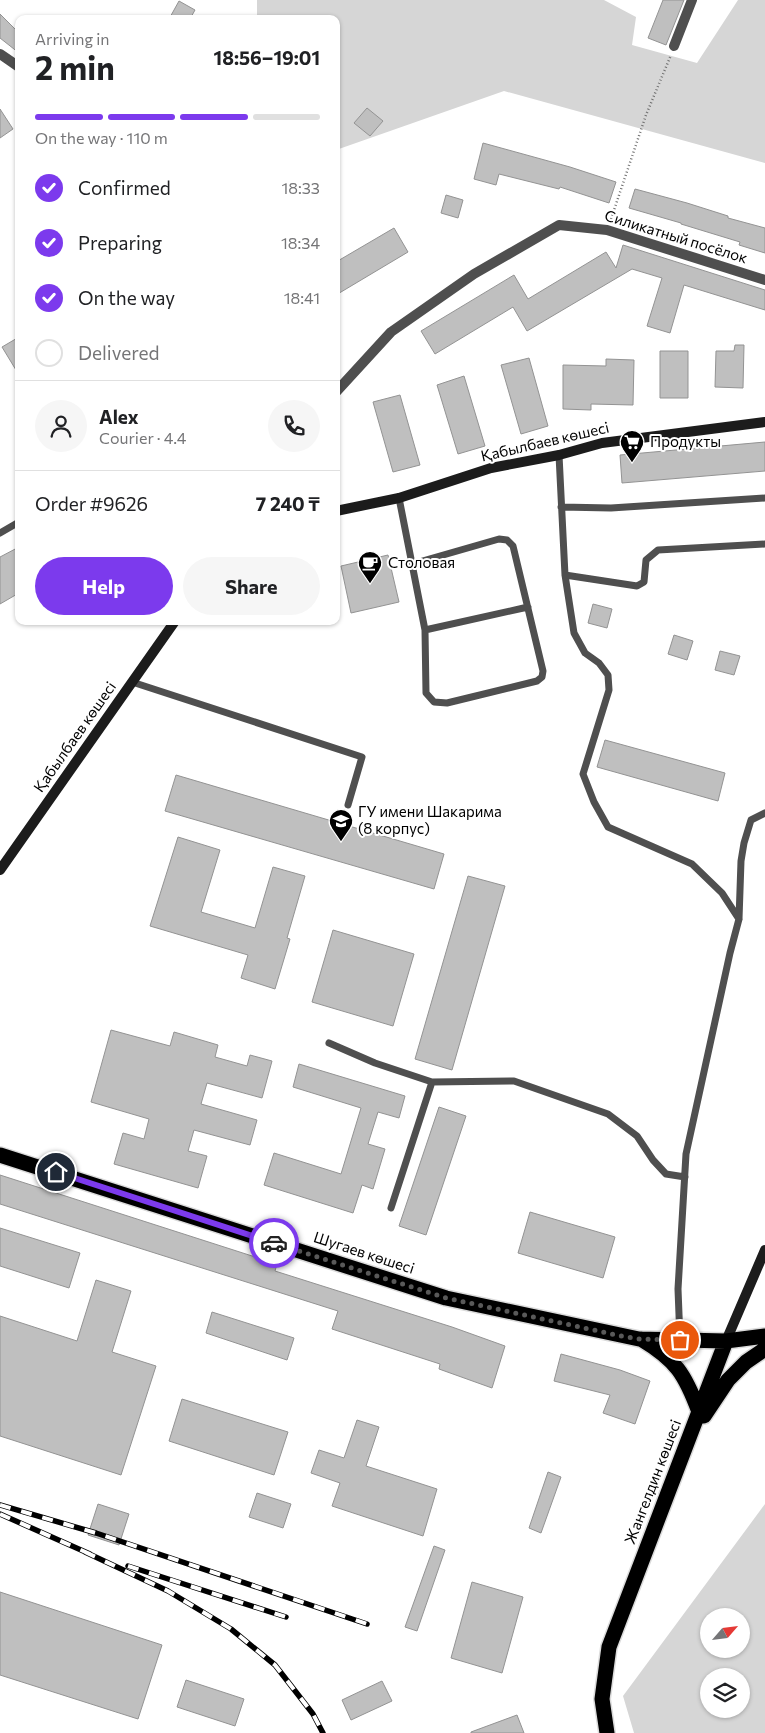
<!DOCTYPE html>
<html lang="en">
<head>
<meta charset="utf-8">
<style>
	:root { --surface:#fff; --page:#f6f6f6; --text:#202124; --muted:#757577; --line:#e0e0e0; --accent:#7c3aed }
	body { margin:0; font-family:Commissioner,sans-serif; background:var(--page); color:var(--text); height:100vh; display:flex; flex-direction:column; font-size:19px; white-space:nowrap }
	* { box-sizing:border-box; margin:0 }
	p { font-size:16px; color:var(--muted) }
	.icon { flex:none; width:28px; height:28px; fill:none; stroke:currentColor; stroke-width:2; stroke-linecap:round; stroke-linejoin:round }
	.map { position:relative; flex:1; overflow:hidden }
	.drawer { position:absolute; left:15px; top:15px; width:325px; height:610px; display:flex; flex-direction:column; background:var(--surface); border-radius:10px; box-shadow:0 1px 4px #0004 }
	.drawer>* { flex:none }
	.needle { width:32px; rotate:62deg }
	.tools { position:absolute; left:700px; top:1608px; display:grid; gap:10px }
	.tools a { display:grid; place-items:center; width:50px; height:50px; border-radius:50%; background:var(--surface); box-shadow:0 1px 4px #0004; font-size:25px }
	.pin { position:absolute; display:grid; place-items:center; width:42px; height:42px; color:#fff; margin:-21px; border:2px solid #fff; border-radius:50%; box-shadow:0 1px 5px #0007 }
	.courier { position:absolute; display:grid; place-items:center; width:50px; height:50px; margin:-25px; border:4px solid #7c3aed; border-radius:50%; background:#fff; color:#222; box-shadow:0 1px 6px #0007 }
	.summary em { font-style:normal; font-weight:700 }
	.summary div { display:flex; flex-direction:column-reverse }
	.summary { display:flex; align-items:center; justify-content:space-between; height:85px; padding:0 20px }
	h1 { font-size:32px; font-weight:700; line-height:38px }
	.bar { display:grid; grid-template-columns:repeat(4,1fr); gap:8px 5px; align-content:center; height:60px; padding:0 20px }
	.bar i { height:6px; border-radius:4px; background:var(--line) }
	.bar .selected { background:var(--accent) }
	.bar p { grid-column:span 4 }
	.line { display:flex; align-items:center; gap:12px; padding:0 20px; border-top:1px solid var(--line) }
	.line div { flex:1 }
	.round { display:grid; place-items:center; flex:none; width:52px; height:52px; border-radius:26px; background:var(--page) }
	ol { padding:0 20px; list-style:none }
	li { display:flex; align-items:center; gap:15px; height:55px }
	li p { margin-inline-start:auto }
	li .icon { padding:5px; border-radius:50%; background:var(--accent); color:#fff; stroke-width:4 }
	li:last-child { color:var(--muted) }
	li i { width:28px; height:28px; border:2px solid var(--line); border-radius:50% }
	.action { display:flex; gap:10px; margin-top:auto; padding:10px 20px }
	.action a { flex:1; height:58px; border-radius:30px; background:var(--accent); color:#fff; font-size:20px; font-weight:700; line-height:58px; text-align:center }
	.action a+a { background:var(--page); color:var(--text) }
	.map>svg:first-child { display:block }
	.green { fill:#d6d6d6; fill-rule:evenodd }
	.building { fill:#bfbfbf; stroke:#939393 }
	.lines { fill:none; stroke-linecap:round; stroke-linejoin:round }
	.highway-casing { stroke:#dbdbdb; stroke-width:18 }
	.path { stroke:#717171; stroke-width:2.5; stroke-dasharray:1 2.5; stroke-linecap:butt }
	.lane { stroke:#4f4f4f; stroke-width:7 }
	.street { stroke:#4f4f4f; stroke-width:10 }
	.secondary { stroke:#1c1c1c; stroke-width:10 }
	.highway { stroke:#000; stroke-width:15 }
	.rail-casing { stroke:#000; stroke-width:5.5 }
	.rail { stroke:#fff; stroke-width:4; stroke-dasharray:11; stroke-linecap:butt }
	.done { stroke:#595959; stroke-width:5; stroke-dasharray:0 9 }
	.route { stroke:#7c3aed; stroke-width:6 }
	.labels { text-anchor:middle; stroke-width:4; stroke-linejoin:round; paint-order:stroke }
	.street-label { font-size:15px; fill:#000; stroke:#fff }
	.poi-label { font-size:15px; fill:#000; stroke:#fff; text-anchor:start }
</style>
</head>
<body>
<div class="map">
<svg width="765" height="1733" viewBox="0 0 765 1733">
	<rect width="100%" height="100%" fill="#fff"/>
	<path class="green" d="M257,0h347l32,17 -4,28 65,18 41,-63h27v163l-261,-72 -168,59v-131h-79z
		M765,1504v229h-131l-11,-37zM709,1616h32v33h-32zM709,1676h32v33h-32z"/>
	<path class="building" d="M663,0h21l-18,45 -18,-7z
		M179,1l16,9 -5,9h-21z
		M0,14l19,19v20l-19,-15z
		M367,108l16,13 -13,15 -16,-13z
		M0,109l13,20 -13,9z
		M483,143l87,24 46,15 -7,21 -49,-16 -1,2 -60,-15 -3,11 -22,-6z
		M635,189l52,14 41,13v2l37,10v25l-26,-8 1,-3 -59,-18v-1l-52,-15z
		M446,195l17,5 -5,18 -17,-5z
		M394,228l14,24 -72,43v-33z
		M623,245l142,45v20l-81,-25 -14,48 -23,-7 15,-48 -30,-9 -105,62 -14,-24 -78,47 -14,-23 93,-56 14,24 78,-47 10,16z
		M19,337v38l-17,-28z
		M735,345h9l-1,43 -28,-1 1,-36h18z
		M660,351h28v47h-28z
		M529,358l19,68 -27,8 -20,-69z
		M606,359l28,1 -1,45 -42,-1v6l-28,-1v-44l43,1z
		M464,376l21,70 -27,8 -21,-69z
		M400,395l20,70 -27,7 -20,-70z
		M765,442v29l-143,12 -2,-28z
		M19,547v46l-19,11v-47z
		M388,555l11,47 -48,11 -10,-47z
		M593,604l19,5 -5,19 -19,-5z
		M674,635l19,6 -6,19 -19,-6z
		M720,651l20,5 -6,19 -19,-5z
		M605,740l120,33 -7,28 -121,-34z
		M176,775l268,79 -10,35 -269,-78z
		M178,837l42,13 -19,62 54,16 18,-61 32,9 -18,62 3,1 -15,50 -34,-11 7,-23 -98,-29z
		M468,876l37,10 -53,184 -37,-11z
		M333,930l81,24 -21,72 -81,-24z
		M111,1030l59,16 4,-14 44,13 -3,12 32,9 3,-11 22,6 -10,37 -55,-15 -6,21 56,16 -7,25 -56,-15 -6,21 19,5 -9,32 -84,-24 9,-31 21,6 5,-20 -58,-17z
		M299,1064l106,32 -6,22 -21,-6 -10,32 17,5 -12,40 -11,-4 -9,28 -89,-28 10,-32 67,21 20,-66 -68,-21z
		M439,1107l27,9 -40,119 -27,-9z
		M0,1175l277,89 -2,7 177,56 53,19 -13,42 -53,-19 1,-5 -108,-35 6,-18 -338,-107z
		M530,1212l85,25 -12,41 -85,-25z
		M0,1228l80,25 -11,35 -69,-22z
		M96,1280l35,11 -19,61 44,14 -35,109 -121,-39v-120l77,25z
		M212,1312l82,26 -7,22 -81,-27z
		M561,1354l59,16 30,11 -15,43 -32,-11 7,-18 -56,-14z
		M182,1399l106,33 -14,43 -105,-34z
		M357,1420l22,7 -13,39 71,23 -14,47 -91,-30 8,-23 -29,-10 8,-23 25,8z
		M548,1472l13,5 -20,56 -12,-5z
		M257,1493l34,11 -8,24 -34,-11z
		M98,1504l31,10 -10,31 -31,-10z
		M434,1546l11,4 -28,81 -12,-4z
		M472,1582l51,15 -21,76 -51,-15z
		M0,1592l162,53 -24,74 -138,-44z
		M186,1680l58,19 -9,27 -58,-19z
		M382,1681l10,20 -41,19 -9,-20z
		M517,1715l7,18h-53v-1z"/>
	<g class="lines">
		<g class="highway-casing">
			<path id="highway" d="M0,1155l446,143 193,41 87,2 39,-5
				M641,1339c35,21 44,35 58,73
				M704,1416l24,-36 18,-18 19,-13
				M607,1733l-5,-34 7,-52 117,-306"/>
		</g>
		<path class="path" d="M611,219l35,-104 25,-60"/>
		<path class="lane" d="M559,455l6,120 9,58 11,20 14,10 9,12 1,15 -26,84 11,28 14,25 84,37 30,29 17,26
			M399,498l26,132 1,63 8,9 13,1 90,-22 5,-4 1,-6 -30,-125 -6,-6 -8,-1 -87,25
			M561,507l50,1 154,-10
			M0,533l19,-11
			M565,575l72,11 7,-4 2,-22 12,-10 107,-6
			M425,630l103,-23
			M132,682l230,75 -14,48
			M329,1043l46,20 57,19 82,-1 94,33 29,22 16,24 13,14 19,3
			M391,1208l41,-126
			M680,1340l-2,-51 8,-135 44,-201 9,-34 2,-58 3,-18 7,-23 14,-7"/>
		<path class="street" d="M674,46l18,-46
			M0,54l19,13
			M336,392l55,-60 83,-58 85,-49 48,5 158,50"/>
		<path class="secondary" d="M336,511l63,-13 92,-30 68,-13 43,-12 163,-21
			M0,870l175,-249
			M726,1341l39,-91"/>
		<use href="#highway" class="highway"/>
		<g class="rail-casing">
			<path id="rail" d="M0,1505l96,28 271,91
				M0,1514l90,40
				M85,1552l83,39 63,38 44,36 38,49 10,19
				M128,1566l158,51"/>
		</g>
		<use href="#rail" class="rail"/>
	</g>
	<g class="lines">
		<path class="done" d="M274,1243l172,55 175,38 18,3 41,1"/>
		<path class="route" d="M56,1172l218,71"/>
	</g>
	<defs>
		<g id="supermarket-pin" transform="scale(1.25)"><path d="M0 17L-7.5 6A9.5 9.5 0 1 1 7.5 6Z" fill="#000" stroke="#fff"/><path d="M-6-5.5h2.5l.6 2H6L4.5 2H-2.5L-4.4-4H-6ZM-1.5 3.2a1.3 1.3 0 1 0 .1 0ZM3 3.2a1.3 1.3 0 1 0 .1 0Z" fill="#fff"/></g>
		<g id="cafe-pin" transform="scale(1.25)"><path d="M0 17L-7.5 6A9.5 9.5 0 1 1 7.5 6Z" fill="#000" stroke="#fff"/><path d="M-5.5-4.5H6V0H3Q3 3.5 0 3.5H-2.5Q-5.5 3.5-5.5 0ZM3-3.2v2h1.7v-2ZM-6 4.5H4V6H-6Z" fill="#fff"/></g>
		<g id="school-pin" transform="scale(1.25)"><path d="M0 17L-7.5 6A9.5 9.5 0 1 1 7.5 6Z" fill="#000" stroke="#fff"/><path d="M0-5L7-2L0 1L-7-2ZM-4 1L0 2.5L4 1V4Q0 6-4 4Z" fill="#fff"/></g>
	</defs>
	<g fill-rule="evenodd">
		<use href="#supermarket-pin" x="632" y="442"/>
		<use href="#cafe-pin" x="370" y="563"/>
		<use href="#school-pin" x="341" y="821"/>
	</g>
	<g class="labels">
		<g class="street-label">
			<text transform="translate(676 237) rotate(17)" y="5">Силикатный посёлок</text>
			<text transform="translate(545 442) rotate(-13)" y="5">Қабылбаев көшесі</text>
			<text transform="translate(75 737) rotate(-55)" y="5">Қабылбаев көшесі</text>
			<text transform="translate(364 1253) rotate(18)" y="5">Шугаев көшесі</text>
			<text transform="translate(653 1482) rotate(-69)" y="5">Жангелдин көшесі</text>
		</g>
		<g class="poi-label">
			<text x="650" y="447">Продукты</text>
			<text x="388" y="568">Столовая</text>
			<text x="358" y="817">ГУ имени Шакарима<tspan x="358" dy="17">(8 корпус)</tspan></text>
		</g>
	</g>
</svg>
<div class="tools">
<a><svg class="needle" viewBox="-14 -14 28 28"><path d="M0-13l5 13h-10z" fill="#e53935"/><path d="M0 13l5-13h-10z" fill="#757577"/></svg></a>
<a><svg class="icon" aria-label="layers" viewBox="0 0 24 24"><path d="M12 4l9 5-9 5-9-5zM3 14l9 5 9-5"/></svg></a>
</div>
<div class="pin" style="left:680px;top:1340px;background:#ea580c"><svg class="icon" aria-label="bag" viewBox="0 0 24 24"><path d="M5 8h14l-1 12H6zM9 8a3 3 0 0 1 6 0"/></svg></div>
<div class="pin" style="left:56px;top:1172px;background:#1f2937"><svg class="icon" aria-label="home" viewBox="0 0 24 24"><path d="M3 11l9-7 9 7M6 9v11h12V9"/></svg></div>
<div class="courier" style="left:274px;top:1243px"><svg class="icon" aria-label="car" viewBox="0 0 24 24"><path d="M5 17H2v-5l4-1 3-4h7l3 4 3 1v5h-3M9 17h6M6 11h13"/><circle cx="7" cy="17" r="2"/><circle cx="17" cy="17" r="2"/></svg></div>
<section class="drawer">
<div class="summary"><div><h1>2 min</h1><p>Arriving in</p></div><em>18:56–19:01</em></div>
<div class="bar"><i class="selected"></i><i class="selected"></i><i class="selected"></i><i></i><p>On the way · 110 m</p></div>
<ol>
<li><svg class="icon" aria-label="check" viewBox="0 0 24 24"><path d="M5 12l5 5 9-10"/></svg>Confirmed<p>18:33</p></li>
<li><svg class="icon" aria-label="check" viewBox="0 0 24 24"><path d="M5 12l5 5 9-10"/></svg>Preparing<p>18:34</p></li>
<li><svg class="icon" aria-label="check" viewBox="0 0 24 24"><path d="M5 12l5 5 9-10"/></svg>On the way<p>18:41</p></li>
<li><i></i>Delivered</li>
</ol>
<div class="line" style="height:90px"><a class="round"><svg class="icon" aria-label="person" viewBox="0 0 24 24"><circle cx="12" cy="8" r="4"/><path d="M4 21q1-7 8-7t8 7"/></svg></a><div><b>Alex</b><p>Courier · 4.4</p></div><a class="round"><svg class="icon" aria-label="phone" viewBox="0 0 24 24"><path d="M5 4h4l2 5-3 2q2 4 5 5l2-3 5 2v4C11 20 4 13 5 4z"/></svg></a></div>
<div class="line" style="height:65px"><div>Order #9626</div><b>7 240 ₸</b></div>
<div class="action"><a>Help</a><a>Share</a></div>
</section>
</div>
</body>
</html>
